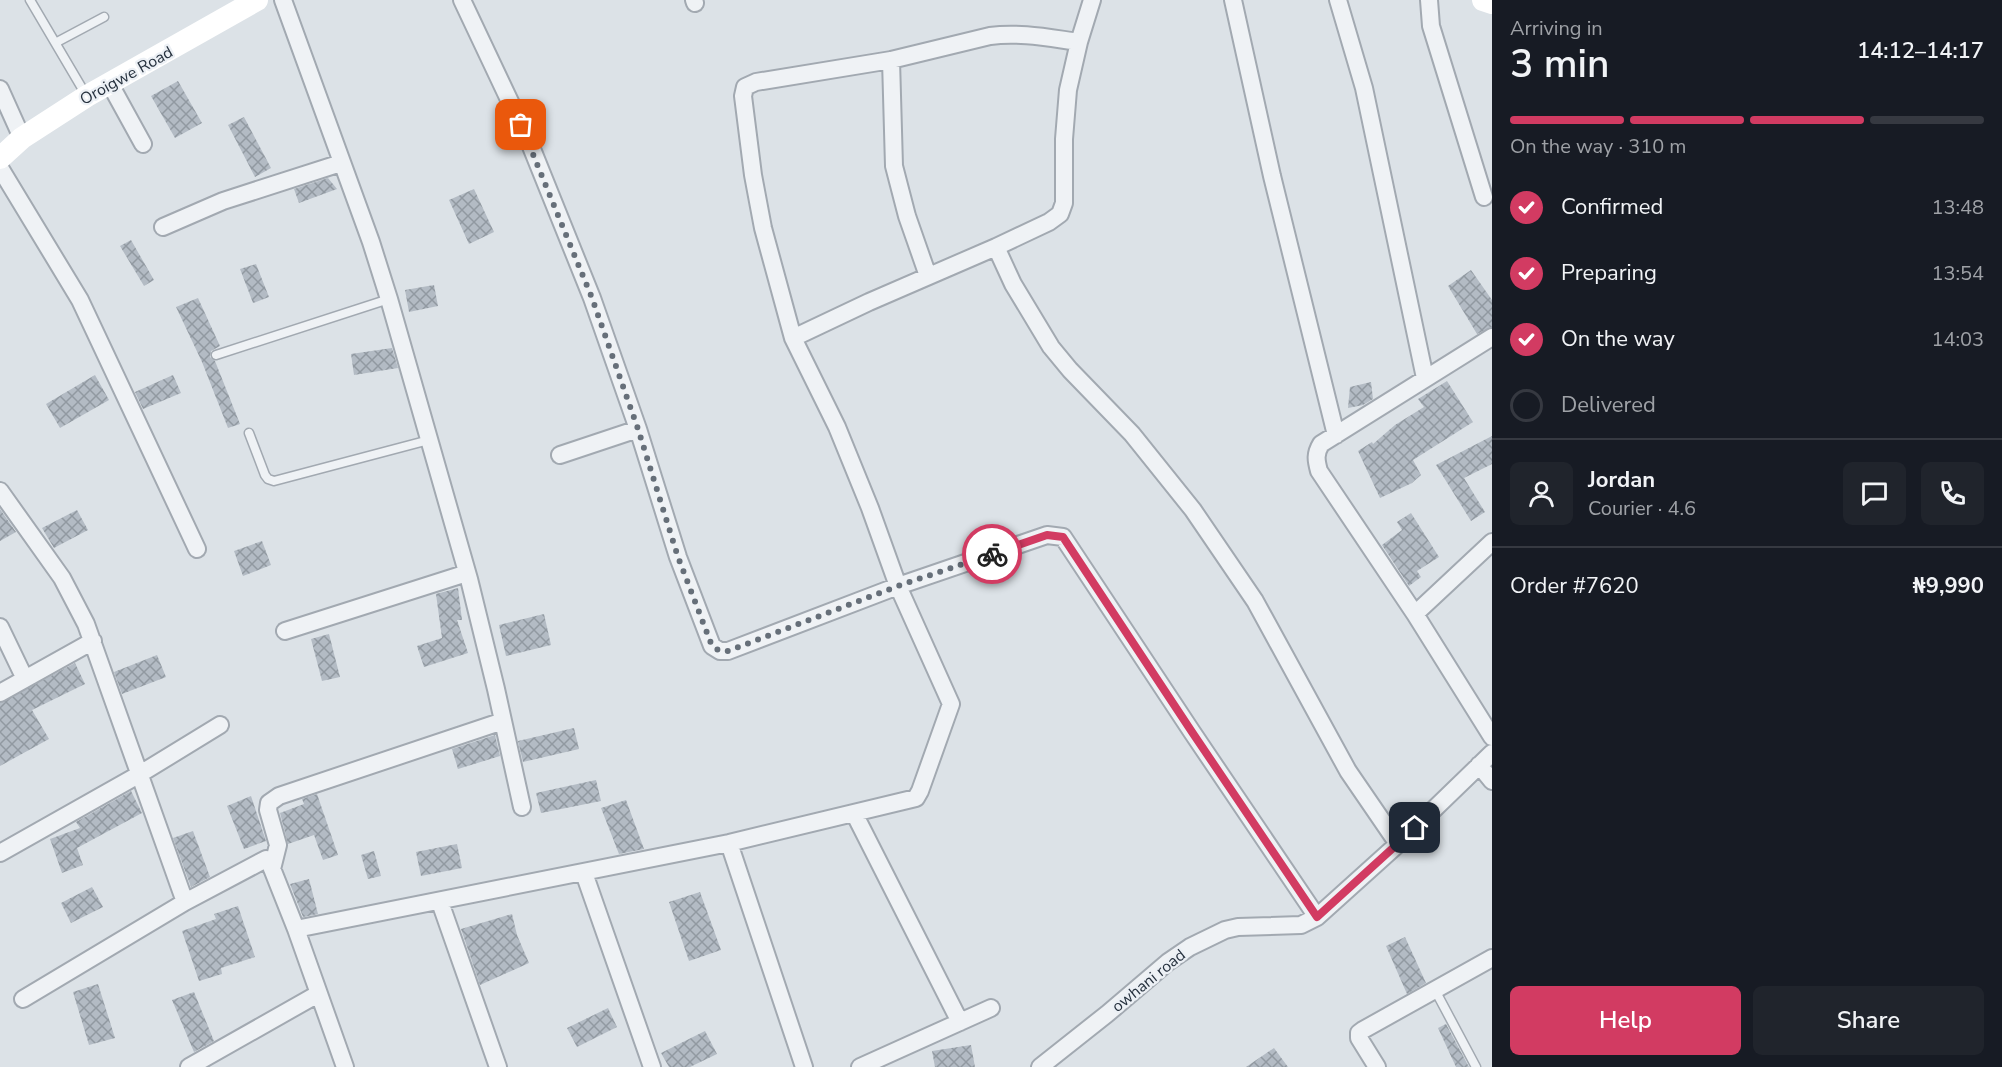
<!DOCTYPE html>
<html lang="en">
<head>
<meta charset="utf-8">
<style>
	:root { --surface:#171b24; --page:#20242c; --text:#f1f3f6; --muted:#9ea1a6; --line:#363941; --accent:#d23b62 }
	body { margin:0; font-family:"Nunito Sans",sans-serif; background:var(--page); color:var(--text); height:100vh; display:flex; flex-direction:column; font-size:22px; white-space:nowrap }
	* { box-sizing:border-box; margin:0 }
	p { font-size:20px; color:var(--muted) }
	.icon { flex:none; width:33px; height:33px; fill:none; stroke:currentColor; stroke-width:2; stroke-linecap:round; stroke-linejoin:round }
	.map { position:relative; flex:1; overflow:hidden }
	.panel { display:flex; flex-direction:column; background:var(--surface); width:510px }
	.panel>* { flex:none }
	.pin { position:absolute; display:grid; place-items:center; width:51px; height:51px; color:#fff; margin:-26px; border-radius:12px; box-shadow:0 3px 9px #0006 }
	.courier { position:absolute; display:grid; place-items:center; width:60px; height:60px; margin:-30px; border:4px solid #d23b62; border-radius:50%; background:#fff; color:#222; box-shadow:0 2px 8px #0007 }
	.head em { font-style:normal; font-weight:600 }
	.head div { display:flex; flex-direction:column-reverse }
	.head { display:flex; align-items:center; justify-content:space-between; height:102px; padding:0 18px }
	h1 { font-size:39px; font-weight:600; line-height:45px }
	.bar { display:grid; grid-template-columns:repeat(4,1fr); gap:9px 6px; align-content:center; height:72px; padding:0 18px }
	.bar i { height:8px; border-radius:4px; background:var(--line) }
	.bar .on { background:var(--accent) }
	.bar p { grid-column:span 4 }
	.line { display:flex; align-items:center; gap:15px; padding:0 18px; border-top:2px solid var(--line) }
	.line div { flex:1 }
	.round { display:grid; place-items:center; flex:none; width:63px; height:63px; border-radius:9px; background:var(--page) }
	ol { padding:0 18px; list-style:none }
	li { display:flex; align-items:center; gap:18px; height:66px }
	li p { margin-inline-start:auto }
	li .icon { padding:6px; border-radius:50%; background:var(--accent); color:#fff; stroke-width:4 }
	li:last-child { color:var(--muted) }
	li i { width:33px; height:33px; border:3px solid var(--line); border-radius:50% }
	.primary-button { display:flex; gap:12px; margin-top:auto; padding:12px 18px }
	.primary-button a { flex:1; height:69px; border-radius:9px; background:var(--accent); color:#fff; font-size:24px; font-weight:600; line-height:69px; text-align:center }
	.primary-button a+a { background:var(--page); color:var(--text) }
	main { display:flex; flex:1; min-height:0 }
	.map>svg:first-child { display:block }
	.building { fill:url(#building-cross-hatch) }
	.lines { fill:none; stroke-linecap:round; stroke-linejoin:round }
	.lane-casing { stroke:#a2a9b1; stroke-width:11 }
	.street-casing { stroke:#a2a9b1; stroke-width:20 }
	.lane { stroke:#eff2f5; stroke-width:8 }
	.street { stroke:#eff2f5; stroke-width:16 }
	.secondary { stroke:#fff; stroke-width:22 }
	.done { stroke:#666f79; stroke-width:6; stroke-dasharray:0 10.8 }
	.route { stroke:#d23b62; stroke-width:8 }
	.labels { text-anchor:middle; stroke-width:4.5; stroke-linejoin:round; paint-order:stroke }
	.street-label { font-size:16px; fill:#26313e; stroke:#ecf0f5 }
</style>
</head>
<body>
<main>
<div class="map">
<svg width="1492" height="1067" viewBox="0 0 1492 1067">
	<defs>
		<pattern id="building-cross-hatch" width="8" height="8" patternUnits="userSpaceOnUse" patternTransform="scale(1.5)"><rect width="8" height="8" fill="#b3bbc4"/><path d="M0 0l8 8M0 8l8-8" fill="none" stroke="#9199a1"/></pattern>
	</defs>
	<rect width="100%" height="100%" fill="#dce2e7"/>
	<path class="building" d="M178,81l24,42 -27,15 -24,-42z
		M244,117l27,51 -16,9 -27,-52z
		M328,178l9,11 -38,14 -5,-14z
		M474,189l20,43 -25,12 -20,-44z
		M131,240l23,40 -10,6 -24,-40z
		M256,264l13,33 -16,6 -13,-34z
		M1471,270l21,30v27l-15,7 -29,-48z
		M434,285l4,21 -29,6 -4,-22z
		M198,298l22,48 -9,5 -1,6 5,4 25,63 -12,4 -26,-66 -26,-55z
		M392,348l6,20 -44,7 -3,-21z
		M95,375l14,25 -49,28 -14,-24z
		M173,375l8,18 -38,16 -8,-17z
		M1447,381l26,41 -60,38 8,15 -9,8 -32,15 -22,-47 14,-9 1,2 22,-19 29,-18 -6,-8z
		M1371,382l2,17 -10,6 -15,3 2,-21z
		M1492,436v28l-28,14 21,34 -14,9 -35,-56z
		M0,509l16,23 -16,9z
		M77,510l11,20 -34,18 -12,-20z
		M1411,513l28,44 -22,14 4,6 -12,9 -27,-41 20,-15 -5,-8z
		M262,541l9,24 -28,11 -9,-25z
		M458,588l4,32h-5l11,33 -44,14 -7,-21 25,-8 -6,-44z
		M544,614l7,31 -45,11 -7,-31z
		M329,634l11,43 -18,4 -11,-42z
		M157,655l9,22 -44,17 -8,-22z
		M75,663l10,21 -53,26 17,29 -49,27v-63z
		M574,728l5,21 -56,13 -5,-21z
		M495,735l5,21 -42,13 -6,-20z
		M596,780l5,21 -60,12 -5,-20z
		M131,791l11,22 -65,35 6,17 -21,8 -12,-34 30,-11 -4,-6z
		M317,794l21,61 -15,5 -9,-25 -26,9 -8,-31 24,-9 -2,-5z
		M251,796l15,45 -22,8 -17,-43z
		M626,800l18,49 -25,5 -18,-46z
		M193,831l17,46 -19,10 -18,-49z
		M457,844l5,24 -41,8 -5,-24z
		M374,851l7,25 -13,3 -7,-24z
		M309,879l9,35 -15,3 -13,-33z
		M92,887l11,20 -32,16 -10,-20z
		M700,892l21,58 -32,11 -20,-59z
		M238,906l17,51 -34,11 1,6 -23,7 -17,-50 34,-12 -2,-5z
		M512,914l5,21 12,28 -49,22 -19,-56z
		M1405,937l21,46 -19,11 -21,-48z
		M98,984l17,54 -26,7 -16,-53z
		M194,992l20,49 -20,11 -22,-52z
		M608,1008l9,19 -40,20 -10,-19z
		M1446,1024l23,43h-13l-18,-39z
		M705,1031l12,23 -27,13h-21l-8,-14z
		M971,1045l4,22h-40l-3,-16z
		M1274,1048l14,19h-42z"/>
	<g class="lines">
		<g class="lane-casing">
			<path id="lane" d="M30,0l56,95
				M57,42l47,-25
				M216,355l173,-56
				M249,433l16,42 3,4 6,2 155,-41
				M1435,990l41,77"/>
		</g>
		<g class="street-casing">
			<path id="street" d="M283,0l88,242 18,57 80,280 27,110 26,118
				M462,0l68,144 62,154 46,131 40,128 34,89 8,5h8l170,-65 149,-51 16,2 129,195 125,185
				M694,0l1,3
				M1233,0l39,176 64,259
				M1338,0l26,88 61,290
				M1429,0l2,26 53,171
				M891,60l3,106 13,50 21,60
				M110,84l33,60
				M0,89l22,49
				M0,168l80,132 117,249
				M163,227l60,-26 118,-38
				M996,247l17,37 38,63 19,23 62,64 61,76 62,91 93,170 50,73
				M1492,337l-171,107c-6,10 -5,16 -2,27l96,143 77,123
				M793,338l76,-36 127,-55 53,-25 11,-8 4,-11v-64l4,-49 11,-48 13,-42
				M560,455l78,-26
				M0,491l62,87 24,46 99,278
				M1415,614l77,-72
				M0,627l25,52
				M285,631l182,-58
				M0,693l93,-52
				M1479,765l13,16
				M854,813l106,209
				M729,843l75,224
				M0,853l140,-79 80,-49
				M272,869l6,-24 -10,-35 1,-7 10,-7 224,-75
				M584,873l68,194
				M440,902l58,165
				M296,929l433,-86 187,-45 4,-7 31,-87 -53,-118 -28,-78 -33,-81 -44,-89 -30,-110 -10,-53 -10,-79 2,-9 11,-5 135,-22 99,-24c30,-4 59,2 89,6
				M23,999l162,-97 81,-43 3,2 27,68 49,138
				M189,1067l129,-73
				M860,1067l131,-59
				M1040,1067l67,-53 61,-52 22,-15 35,-17 13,-3 63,-2 16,-8 81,-73 94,-91
				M1377,1067l-18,-29v-5l4,-3 129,-72"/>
		</g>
		<use href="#lane" class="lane"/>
		<use href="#street" class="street"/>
		<path class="secondary" d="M1483,0l9,3
			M0,158l22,-20 65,-42 170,-96"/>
	</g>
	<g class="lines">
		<path class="done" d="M521,125l71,173 46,131 40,128 34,89 8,5h8l170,-65 94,-32"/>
		<path class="route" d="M992,554l55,-19 16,2 129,195 125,185 98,-89"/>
	</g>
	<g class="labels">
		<g class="street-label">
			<text transform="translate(126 75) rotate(-29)" y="6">Oroigwe Road</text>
			<text transform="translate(1148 980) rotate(-39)" y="6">owhani road</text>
		</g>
	</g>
</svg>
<div class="pin" style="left:521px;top:125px;background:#ea580c"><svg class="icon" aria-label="bag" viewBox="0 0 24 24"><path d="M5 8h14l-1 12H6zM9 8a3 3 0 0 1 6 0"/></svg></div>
<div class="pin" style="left:1415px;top:828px;background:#1f2937"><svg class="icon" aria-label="home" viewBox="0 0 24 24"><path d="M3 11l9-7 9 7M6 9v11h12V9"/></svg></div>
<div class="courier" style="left:992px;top:554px"><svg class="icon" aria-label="bike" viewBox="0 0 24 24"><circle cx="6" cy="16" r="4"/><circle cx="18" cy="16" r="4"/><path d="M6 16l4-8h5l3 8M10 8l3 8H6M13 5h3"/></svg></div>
</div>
<section class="panel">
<div class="head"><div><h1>3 min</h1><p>Arriving in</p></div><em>14:12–14:17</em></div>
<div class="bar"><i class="on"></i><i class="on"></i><i class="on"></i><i></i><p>On the way · 310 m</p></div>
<ol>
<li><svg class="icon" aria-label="check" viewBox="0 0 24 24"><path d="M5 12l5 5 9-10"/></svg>Confirmed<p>13:48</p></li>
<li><svg class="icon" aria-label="check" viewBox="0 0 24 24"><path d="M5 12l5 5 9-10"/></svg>Preparing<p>13:54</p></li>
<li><svg class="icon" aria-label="check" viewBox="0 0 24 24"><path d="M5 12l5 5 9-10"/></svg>On the way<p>14:03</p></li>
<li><i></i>Delivered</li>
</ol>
<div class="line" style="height:108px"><a class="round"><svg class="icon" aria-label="person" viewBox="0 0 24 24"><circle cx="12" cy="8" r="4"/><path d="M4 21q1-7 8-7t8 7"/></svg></a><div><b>Jordan</b><p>Courier · 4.6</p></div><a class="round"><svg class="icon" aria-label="chat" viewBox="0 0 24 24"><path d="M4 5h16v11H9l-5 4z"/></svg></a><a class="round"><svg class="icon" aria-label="phone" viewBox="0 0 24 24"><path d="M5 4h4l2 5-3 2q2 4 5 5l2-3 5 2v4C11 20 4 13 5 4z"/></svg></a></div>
<div class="line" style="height:78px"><div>Order #7620</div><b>₦9,990</b></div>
<div class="primary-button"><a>Help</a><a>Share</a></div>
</section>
</main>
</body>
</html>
